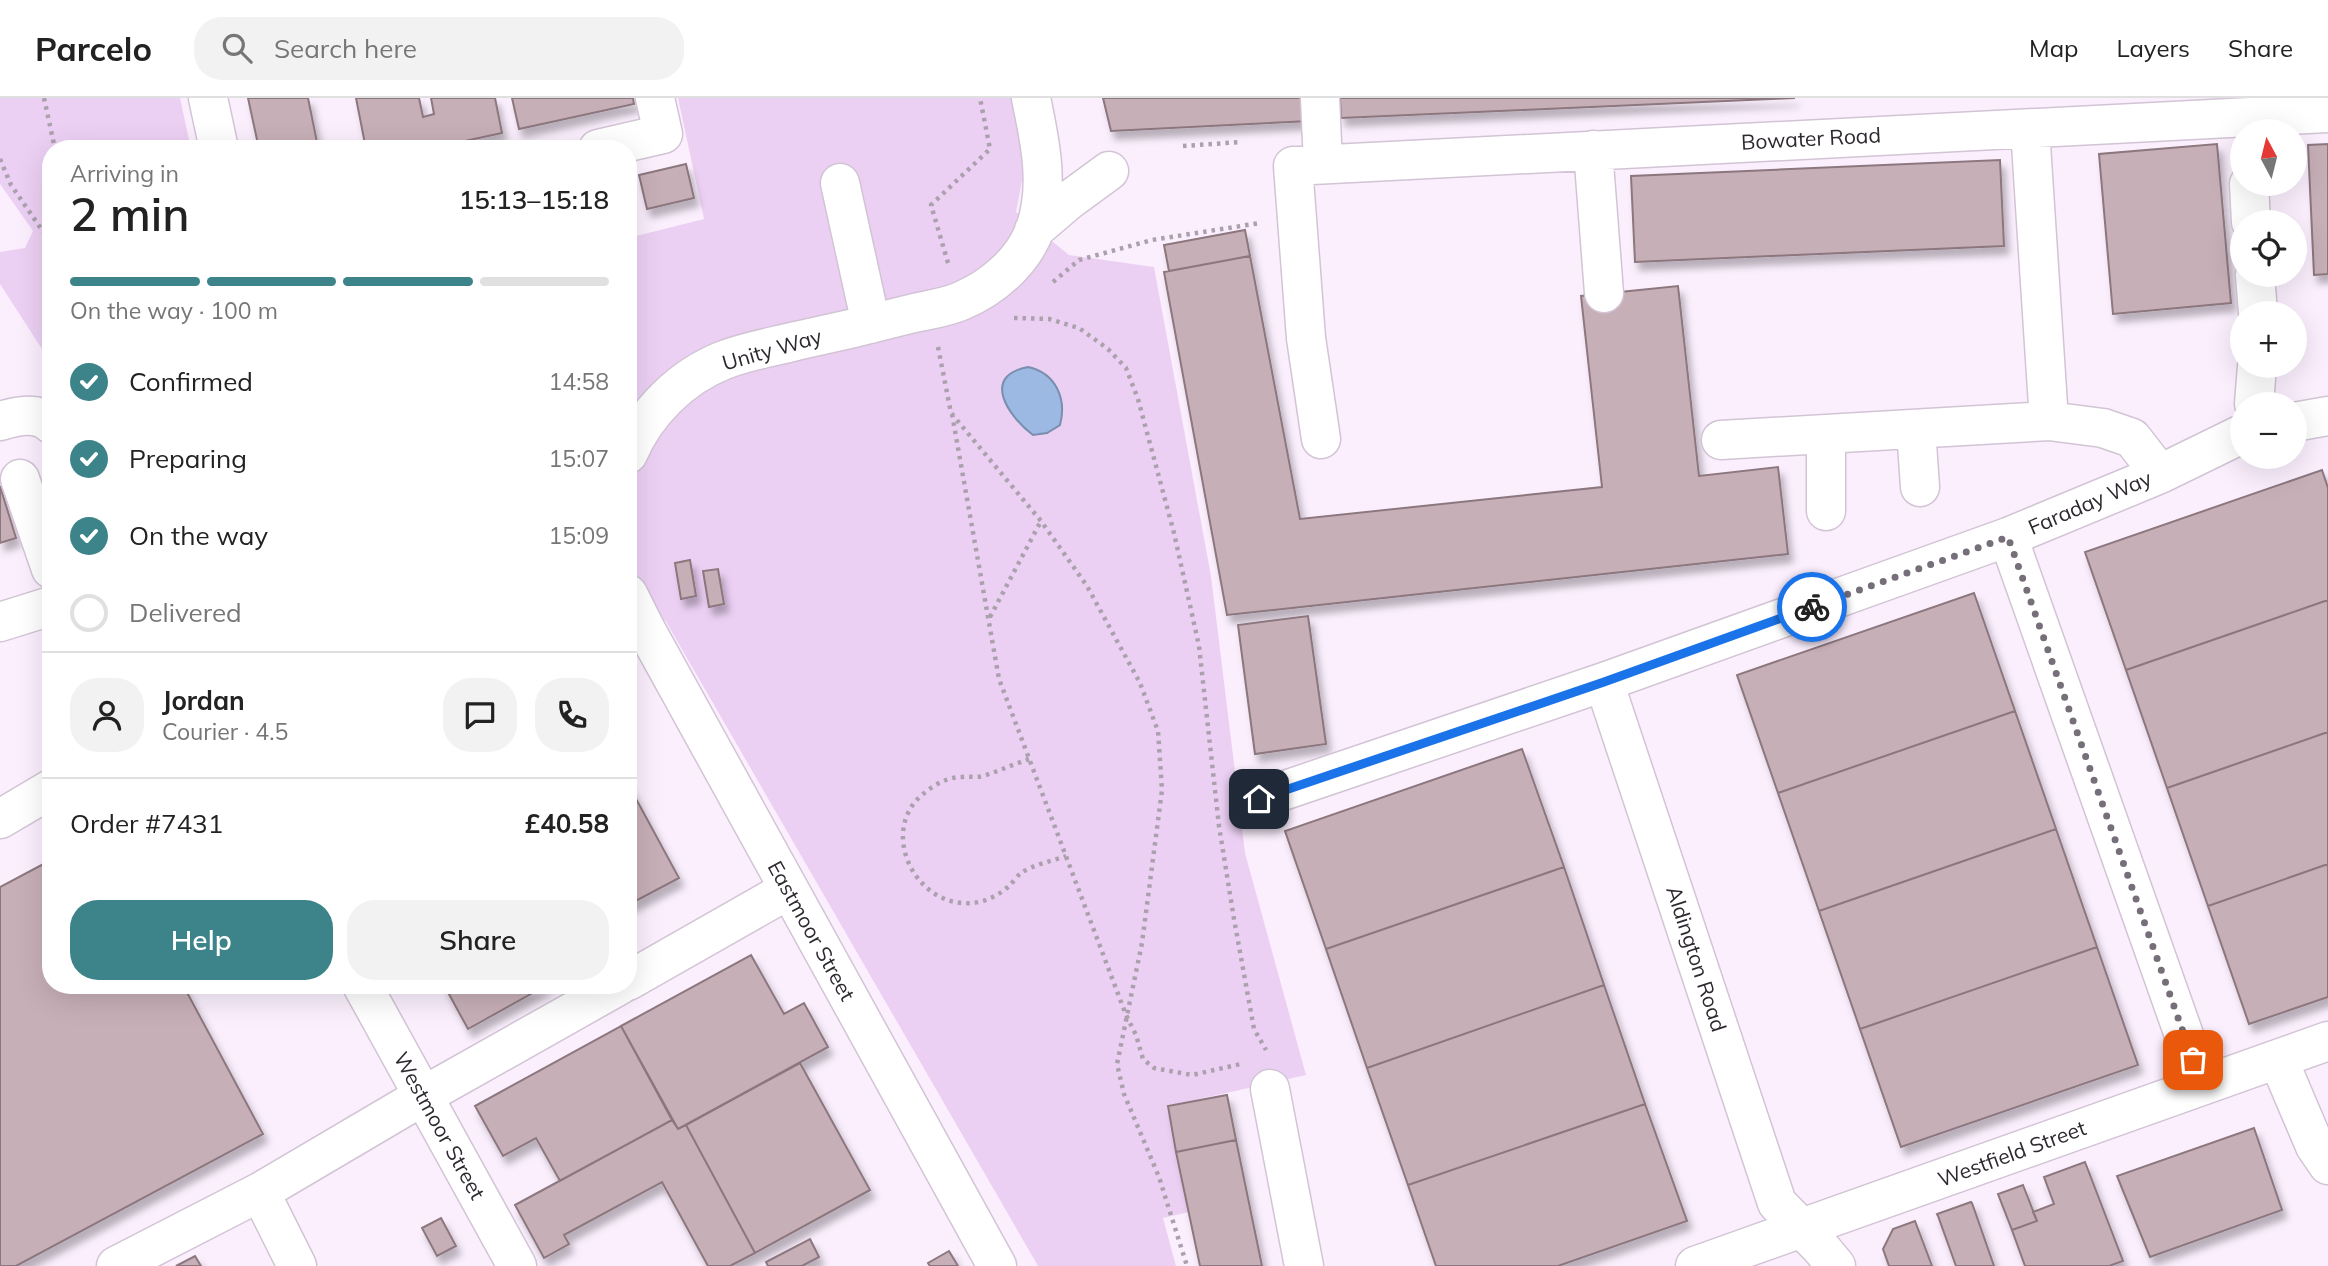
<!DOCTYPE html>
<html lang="en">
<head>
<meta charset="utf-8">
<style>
	:root { --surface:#fff; --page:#f2f2f2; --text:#222; --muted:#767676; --line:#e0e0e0; --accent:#3c848a }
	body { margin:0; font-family:Mulish,sans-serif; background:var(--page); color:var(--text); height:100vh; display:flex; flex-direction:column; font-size:26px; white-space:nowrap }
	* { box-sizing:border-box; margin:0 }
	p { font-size:23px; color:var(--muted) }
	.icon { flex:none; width:38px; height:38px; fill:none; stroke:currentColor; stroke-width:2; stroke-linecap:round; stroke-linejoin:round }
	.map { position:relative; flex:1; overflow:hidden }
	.details { position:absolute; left:42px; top:42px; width:595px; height:854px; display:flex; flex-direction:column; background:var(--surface); border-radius:28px; box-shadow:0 7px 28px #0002 }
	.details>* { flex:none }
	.needle { width:46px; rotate:353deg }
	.fabs { position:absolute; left:2230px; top:21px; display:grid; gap:14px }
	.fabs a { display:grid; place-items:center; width:77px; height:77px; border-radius:50%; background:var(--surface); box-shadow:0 7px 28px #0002; font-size:35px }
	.pin { position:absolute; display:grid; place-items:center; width:60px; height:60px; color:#fff; margin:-30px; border-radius:14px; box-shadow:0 4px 10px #0006 }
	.courier { position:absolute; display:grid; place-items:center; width:70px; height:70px; margin:-35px; border:5px solid #1a73e8; border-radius:50%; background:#fff; color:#222; box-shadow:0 2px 9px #0007 }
	.summary em { font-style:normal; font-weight:600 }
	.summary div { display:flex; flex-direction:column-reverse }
	.summary { display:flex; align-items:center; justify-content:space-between; height:119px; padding:0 28px }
	h1 { font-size:46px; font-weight:600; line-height:52px }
	.bar { display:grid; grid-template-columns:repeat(4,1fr); gap:10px 7px; align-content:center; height:84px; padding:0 28px }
	.bar i { height:9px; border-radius:5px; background:var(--line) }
	.bar .active { background:var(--accent) }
	.bar p { grid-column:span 4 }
	.line { display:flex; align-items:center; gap:18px; padding:0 28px; border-top:2px solid var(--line) }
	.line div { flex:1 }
	.round { display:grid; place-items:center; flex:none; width:74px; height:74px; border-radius:28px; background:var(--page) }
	ol { padding:0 28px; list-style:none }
	li { display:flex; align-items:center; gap:21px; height:77px }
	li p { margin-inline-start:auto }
	li .icon { padding:7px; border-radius:50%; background:var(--accent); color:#fff; stroke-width:4 }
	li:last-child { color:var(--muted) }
	li i { width:38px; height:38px; border:4px solid var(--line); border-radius:50% }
	.cta { display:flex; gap:14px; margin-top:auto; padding:14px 28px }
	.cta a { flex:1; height:80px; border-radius:28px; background:var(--accent); color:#fff; font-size:28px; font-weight:600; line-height:80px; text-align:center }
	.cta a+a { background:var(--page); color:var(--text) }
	header { display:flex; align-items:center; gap:42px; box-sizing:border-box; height:98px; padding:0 35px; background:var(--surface); border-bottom:2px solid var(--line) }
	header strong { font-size:33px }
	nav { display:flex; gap:38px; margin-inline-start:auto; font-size:24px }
	.search { width:490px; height:63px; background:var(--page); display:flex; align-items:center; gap:18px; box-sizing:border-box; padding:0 24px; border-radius:28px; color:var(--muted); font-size:26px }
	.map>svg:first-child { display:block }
	.green { fill:#ecd0f4 }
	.water { fill:#9bb9e2; stroke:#7a8ead; stroke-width:2 }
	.building { fill:#c7afb7; stroke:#8c777e; stroke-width:2; filter:url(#shadow) }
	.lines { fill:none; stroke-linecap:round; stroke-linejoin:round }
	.minor-casing { stroke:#d2c4d5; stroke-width:41 }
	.path { stroke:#aba1ad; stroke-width:4.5; stroke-dasharray:3.5 5; stroke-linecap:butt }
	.minor { stroke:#fff; stroke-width:38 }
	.done { stroke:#766e78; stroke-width:7; stroke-dasharray:0 12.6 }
	.route { stroke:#1a73e8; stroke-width:9 }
	.labels { text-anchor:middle; stroke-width:7; stroke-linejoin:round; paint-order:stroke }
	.street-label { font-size:21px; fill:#2e2930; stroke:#fff }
</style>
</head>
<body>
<header>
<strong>Parcelo</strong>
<div class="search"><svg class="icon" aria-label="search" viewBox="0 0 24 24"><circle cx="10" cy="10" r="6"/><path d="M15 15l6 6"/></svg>Search here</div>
<nav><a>Map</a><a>Layers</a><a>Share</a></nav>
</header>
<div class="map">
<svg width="2328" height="1168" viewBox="0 0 2328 1168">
	<defs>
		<filter id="shadow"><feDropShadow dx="4.5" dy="8" stdDeviation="3.5" flood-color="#0004"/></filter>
	</defs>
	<rect width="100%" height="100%" fill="#fbeffe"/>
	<path class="green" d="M0,0h180l11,51h-140v214l-51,-79v-32l25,-4 8,-17 -33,-47z
		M678,0h333l15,62 -10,52 53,43 85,12 57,309 34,277 61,222 -138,31 21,106 -26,6 13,48h-138l-373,-646 -37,16v-398l76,-19z"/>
	<path class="water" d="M1028,269c28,6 39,32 32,58l-13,8 -14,2c-24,-18 -53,-59 -5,-68z"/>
	<path class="building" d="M248,0h60l10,49 -59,2z
		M356,0h63l4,19 11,-3 -3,-16h64l7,35 -74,16h-62z
		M512,0h121l1,6 -115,25z
		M1103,0h205l1,23 -198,10z
		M1340,0h455l-454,20z
		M2217,46l14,159 -118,11 -14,-160z
		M2328,46v130l-14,1 -6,-130z
		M2000,62l4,86 -369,16 -4,-86z
		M686,66l8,34 -47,11 -8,-34z
		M1245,132l5,26 -81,15 -5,-26z
		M1250,158l50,263 302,-32 -21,-191 97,-10 21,190 79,-9 10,87 -561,61 -63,-343z
		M2322,372l6,18v112l-202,70 -41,-118z
		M0,388l16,52 -16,5z
		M690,462l6,36 -15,3 -6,-36z
		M718,471l6,35 -15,3 -6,-36z
		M1974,495l41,118 -237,82 -41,-118z
		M2328,502v132l-161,56 -41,-118z
		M1308,518l18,128 -71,10 -17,-129z
		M2015,613l41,118 -237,82 -41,-118z
		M2328,634v132l-120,42 -41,-118z
		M1522,651l42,118 -238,82 -41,-118z
		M628,686l51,94 -51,27z
		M2056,731l41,118 -237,82 -41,-118z
		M51,762v125h132l80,149 -247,132h-16v-379z
		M2328,766v133l-79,27 -41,-118z
		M1564,769l40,118 -237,83 -41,-119z
		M2097,849l41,118 -237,82 -41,-118z
		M751,857l33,59 20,-11 24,44 -150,82 -57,-103z
		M444,887h103l-79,44z
		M1604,887l41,119 -237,81 -41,-117z
		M621,928l51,94 -112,61 -24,-43 -33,18 -28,-50z
		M800,965l70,127 -115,63 -69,-128z
		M1227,997l9,45 -60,12 -8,-46z
		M1645,1006l42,117 -129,45h-122l-28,-81z
		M672,1022l6,9 8,-4 69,128 -25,13h-22l-46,-84 -98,53 5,9 -25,14 -29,-53z
		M2254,1030l28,82 -132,47 -33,-81z
		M1236,1042l26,126h-62l-24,-114z
		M2085,1064l38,99 -14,5h-84l-13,-36 25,-9 -4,-9 21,-8 -10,-27z
		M2023,1087l14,36 -25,9 -14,-36z
		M1971,1104l1,1 22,63h-38l-18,-50 -1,-2z
		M441,1120l15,28 -19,10 -15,-28z
		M1915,1123l17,45h-43l-6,-17 10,-20z
		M810,1141l9,18 -17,9h-34l-2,-4z
		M949,1153l9,15h-28l-2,-3z
		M195,1158l6,10h-25z"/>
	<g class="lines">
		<g class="minor-casing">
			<path id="minor" d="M208,0l11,51
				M1320,0l3,66
				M2030,31l19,292
				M598,51l65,-15 -8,-36
				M1593,52l11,143
				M840,85l31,141
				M2249,86l2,38
				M1034,132l34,-29 41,-30
				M2255,177l3,38
				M2254,306l3,-38
				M0,323c17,-5 37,-10 51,3
				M2294,324l34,-6
				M1916,331l4,58
				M1826,336v77
				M1321,341l-15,-101 -13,-172 1035,-53
				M1721,342l328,-19 54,7 29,10 28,36
				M628,356c18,-42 53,-77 96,-94 23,-9 48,-13 72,-19 38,-8 76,-17 114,-27 16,-4 35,-6 51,-13 31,-13 62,-39 74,-72 15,-43 5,-88 -4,-131
				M20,381l31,90
				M2008,439l194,549
				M628,496l17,34 352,638
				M0,524l51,-16
				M1604,584l173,521 44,45 15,18
				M1259,701l345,-117 404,-145 152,-63 82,-40
				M0,721l51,-30
				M628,883l160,-91
				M362,887l155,281
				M2278,961l37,87 13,19
				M1270,991l34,177
				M260,1094l37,74
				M116,1168l144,-74 163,-96 197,-111
				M1695,1168l633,-225"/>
		</g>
		<path class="path" d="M44,0l11,51
			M1183,48l58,-4
			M0,61l11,26 40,58
			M948,165l-17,-58 59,-56 -10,-51
			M1053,184l26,-22 73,-20 108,-17
			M1014,220l35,1 30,9 29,21 18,19 12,31 36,134 25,113 20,180 15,93 20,110 12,21
			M938,249l13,66 90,108 46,65 53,97 18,48 4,59 -20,153 -25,121 7,30 35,83 28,89
			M952,316l47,265 127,336 10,20 7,24 11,9 38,7 49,-11
			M990,519l51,-96
			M1029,661c-15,5 -30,12 -46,17 -7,2 -14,0 -21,1 -15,0 -28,8 -39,17 -45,37 -8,114 49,109 13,-1 28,-8 38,-18 3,-3 7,-9 11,-12 11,-8 31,-12 45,-17"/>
		<use href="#minor" class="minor"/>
	</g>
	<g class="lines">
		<path class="done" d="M1812,509l196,-70 185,523"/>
		<path class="route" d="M1259,701l345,-117 208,-75"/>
	</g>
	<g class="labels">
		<g class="street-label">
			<text transform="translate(1811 41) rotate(-3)" y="7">Bowater Road</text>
			<text transform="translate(772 252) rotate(-16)" y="7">Unity Way</text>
			<text transform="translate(2090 405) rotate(-23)" y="7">Faraday Way</text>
			<text transform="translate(811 833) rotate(61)" y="7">Eastmoor Street</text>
			<text transform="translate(1696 861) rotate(72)" y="7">Aldington Road</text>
			<text transform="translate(439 1028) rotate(61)" y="7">Westmoor Street</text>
			<text transform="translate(2012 1056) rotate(-20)" y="7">Westfield Street</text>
		</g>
	</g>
</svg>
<div class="fabs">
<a><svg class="needle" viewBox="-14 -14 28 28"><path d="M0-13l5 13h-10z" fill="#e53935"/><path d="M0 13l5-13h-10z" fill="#767676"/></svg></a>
<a><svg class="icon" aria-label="locate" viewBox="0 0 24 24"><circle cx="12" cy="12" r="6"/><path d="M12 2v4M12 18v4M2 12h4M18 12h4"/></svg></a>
<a>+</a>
<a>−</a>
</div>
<div class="pin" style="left:2193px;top:962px;background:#ea580c"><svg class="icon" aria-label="bag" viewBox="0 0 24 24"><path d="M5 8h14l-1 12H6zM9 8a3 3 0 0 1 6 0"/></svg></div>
<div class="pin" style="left:1259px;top:701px;background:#1f2937"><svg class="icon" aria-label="home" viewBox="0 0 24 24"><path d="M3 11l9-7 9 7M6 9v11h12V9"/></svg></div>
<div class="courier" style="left:1812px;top:509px"><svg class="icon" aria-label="bike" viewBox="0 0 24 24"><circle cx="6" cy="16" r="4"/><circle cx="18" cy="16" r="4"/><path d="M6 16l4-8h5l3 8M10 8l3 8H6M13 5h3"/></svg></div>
<section class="details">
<div class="summary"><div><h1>2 min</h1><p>Arriving in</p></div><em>15:13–15:18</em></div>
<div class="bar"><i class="active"></i><i class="active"></i><i class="active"></i><i></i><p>On the way · 100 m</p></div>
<ol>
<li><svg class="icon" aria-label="check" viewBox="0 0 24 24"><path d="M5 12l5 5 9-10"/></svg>Confirmed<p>14:58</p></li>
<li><svg class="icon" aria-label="check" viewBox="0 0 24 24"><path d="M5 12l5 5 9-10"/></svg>Preparing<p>15:07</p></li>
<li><svg class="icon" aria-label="check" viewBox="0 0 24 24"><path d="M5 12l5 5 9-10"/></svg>On the way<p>15:09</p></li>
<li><i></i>Delivered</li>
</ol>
<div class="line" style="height:126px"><a class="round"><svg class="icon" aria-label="person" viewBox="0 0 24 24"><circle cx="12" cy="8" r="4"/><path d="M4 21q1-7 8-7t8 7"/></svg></a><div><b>Jordan</b><p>Courier · 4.5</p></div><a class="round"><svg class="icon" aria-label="chat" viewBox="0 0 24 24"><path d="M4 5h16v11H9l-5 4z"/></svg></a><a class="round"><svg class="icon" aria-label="phone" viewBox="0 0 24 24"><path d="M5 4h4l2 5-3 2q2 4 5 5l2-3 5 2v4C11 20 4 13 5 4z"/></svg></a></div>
<div class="line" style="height:91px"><div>Order #7431</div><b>£40.58</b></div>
<div class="cta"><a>Help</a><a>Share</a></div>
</section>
</div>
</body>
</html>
